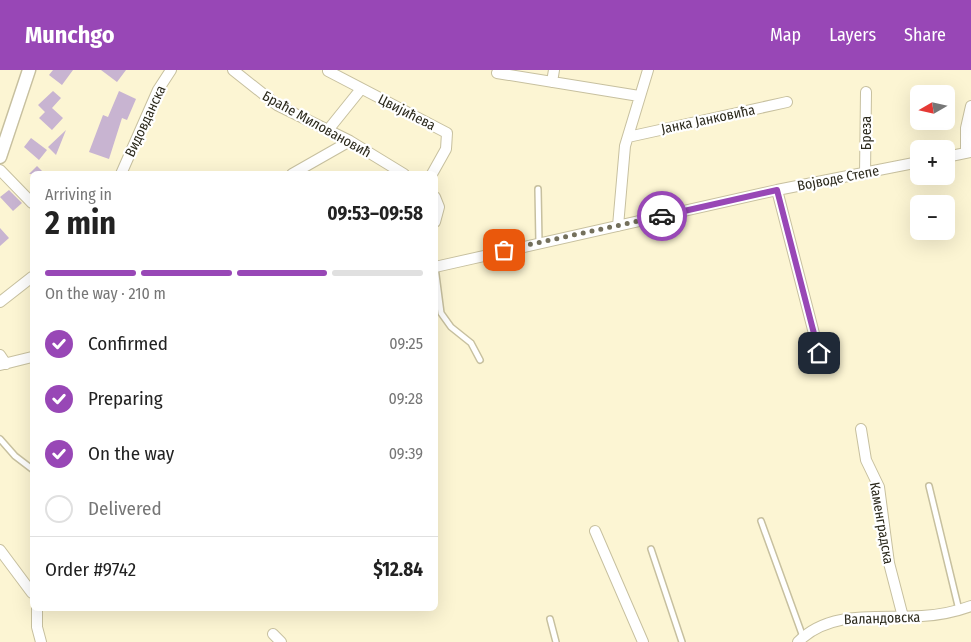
<!DOCTYPE html>
<html lang="en">
<head>
<meta charset="utf-8">
<style>
	:root { --surface:#fff; --page:#f2f2f2; --text:#222; --muted:#767676; --line:#e0e0e0; --accent:#9847b6 }
	body { margin:0; font-family:"Fira Sans Condensed",sans-serif; background:var(--page); color:var(--text); height:100vh; display:flex; flex-direction:column; font-size:19px; white-space:nowrap }
	* { box-sizing:border-box; margin:0 }
	p { font-size:16px; color:var(--muted) }
	.icon { flex:none; width:28px; height:28px; fill:none; stroke:currentColor; stroke-width:2; stroke-linecap:round; stroke-linejoin:round }
	.map { position:relative; flex:1; overflow:hidden }
	.panel { position:absolute; left:30px; top:101px; width:408px; height:440px; display:flex; flex-direction:column; background:var(--surface); border-radius:8px; box-shadow:0 5px 20px #0002 }
	.panel>* { flex:none }
	.needle { width:32px; rotate:261deg }
	.controls { position:absolute; left:910px; top:15px; display:grid; gap:10px }
	.controls a { display:grid; place-items:center; width:45px; height:45px; border-radius:8px; background:var(--surface); box-shadow:0 5px 20px #0002; font-size:25px }
	.pin { position:absolute; display:grid; place-items:center; width:42px; height:42px; color:#fff; margin:-21px; border-radius:10px; box-shadow:0 2px 8px #0006 }
	.courier { position:absolute; display:grid; place-items:center; width:50px; height:50px; margin:-25px; border:4px solid #9847b6; border-radius:50%; background:#fff; color:#222; box-shadow:0 1px 6px #0007 }
	.overview em { font-style:normal; font-weight:700 }
	.overview div { display:flex; flex-direction:column-reverse }
	.overview { display:flex; align-items:center; justify-content:space-between; height:85px; padding:0 15px }
	h1 { font-size:32px; font-weight:700; line-height:38px }
	.bar { display:grid; grid-template-columns:repeat(4,1fr); gap:8px 5px; align-content:center; height:60px; padding:0 15px }
	.bar i { height:6px; border-radius:4px; background:var(--line) }
	.bar .active { background:var(--accent) }
	.bar p { grid-column:span 4 }
	.line { display:flex; align-items:center; gap:12px; padding:0 15px; border-top:1px solid var(--line) }
	.line div { flex:1 }
	ol { padding:0 15px; list-style:none }
	li { display:flex; align-items:center; gap:15px; height:55px }
	li p { margin-inline-start:auto }
	li .icon { padding:5px; border-radius:50%; background:var(--accent); color:#fff; stroke-width:4 }
	li:last-child { color:var(--muted) }
	li i { width:28px; height:28px; border:2px solid var(--line); border-radius:50% }
	header { display:flex; align-items:center; gap:30px; box-sizing:border-box; height:70px; padding:0 25px; background:var(--accent); color:#fff }
	header strong { font-size:24px }
	nav { display:flex; gap:28px; margin-inline-start:auto; font-size:18px }
	.map>svg:first-child { display:block }
	.building { fill:#c8b4d1 }
	.lines { fill:none; stroke-linecap:round; stroke-linejoin:round }
	.service-casing { stroke:#c7c09f; stroke-width:8 }
	.minor-casing { stroke:#c7c09f; stroke-width:12 }
	.tertiary-casing { stroke:#c7c09f; stroke-width:15 }
	.service { stroke:#fff; stroke-width:5 }
	.minor { stroke:#fff; stroke-width:10 }
	.tertiary { stroke:#fff; stroke-width:12 }
	.done { stroke:#74705c; stroke-width:5; stroke-dasharray:0 9 }
	.route { stroke:#9847b6; stroke-width:6 }
	.labels { text-anchor:middle; stroke-width:4.5; stroke-linejoin:round; paint-order:stroke }
	.street-label { font-size:14px; fill:#2b291c; stroke:#fff }
</style>
</head>
<body>
<header>
<strong>Munchgo</strong>
<nav><a>Map</a><a>Layers</a><a>Share</a></nav>
</header>
<div class="map">
<svg width="971" height="572" viewBox="0 0 971 572">
	<rect width="100%" height="100%" fill="#fcf5d3"/>
	<path class="building" d="M53,0h20l-11,15 -13,-10z
		M101,0h25l-9,12z
		M53,21l8,7 -9,10 11,10 -11,12 -13,-12 6,-6 -7,-7z
		M119,21l17,8 -9,21 -5,-2 -13,41 -20,-7 14,-37 5,2z
		M66,60l-10,25 -8,-8z
		M31,68l16,12 -8,10 -15,-13z
		M37,96l8,8h-16z
		M9,120l13,13 -9,8 -13,-14z
		M0,158l9,10 -9,8z"/>
	<g class="lines">
		<g class="service-casing">
			<path id="service" d="M538,119l1,54
				M435,197l6,46 10,14 20,16 9,17
				M0,369l15,17 17,13
				M929,416l30,124
				M761,451l42,116
				M651,479l31,93
				M550,549l6,23"/>
		</g>
		<g class="minor-casing">
			<path id="minor" d="M233,0l44,35 73,36 54,33
				M328,1l119,62 -1,16 -14,25
				M497,3l142,23
				M552,12l2,-12
				M328,60l33,-41
				M628,67l159,-35
				M966,83v-25l5,-22
				M946,87l25,-5
				M0,100l32,33
				M121,104l37,-84 13,-20
				M292,104l58,-33
				M865,104l1,-82
				M777,120l42,163
				M435,127l4,10 -4,15
				M618,156l7,-80 23,-76
				M435,197l342,-77 142,-28
				M0,232l32,-25
				M0,285l6,9
				M0,295l32,-8
				M861,359l5,31 13,27 10,76 14,54
				M595,461l48,111
				M0,480l32,43
				M37,539v18l4,15
				M273,564l8,8
				M798,572c32,-33 82,-23 124,-26 17,-1 33,-4 49,-10"/>
		</g>
		<g class="tertiary-casing">
			<path id="tertiary" d="M0,87l29,-87"/>
		</g>
		<use href="#service" class="service"/>
		<use href="#minor" class="minor"/>
		<use href="#tertiary" class="tertiary"/>
	</g>
	<g class="lines">
		<path class="done" d="M504,180l158,-34"/>
		<path class="route" d="M662,146l115,-26 42,163"/>
	</g>
	<g class="labels">
		<g class="street-label">
			<text transform="translate(407 42) rotate(27)" y="5">Цвијићева</text>
			<text transform="translate(708 49) rotate(-12)" y="5">Јанка Јанковића</text>
			<text transform="translate(145 51) rotate(-65)" y="5">Видовданска</text>
			<text transform="translate(317 54) rotate(29)" y="5">Браће Миловановић</text>
			<text transform="translate(866 63) rotate(-90)" y="5">Бреза</text>
			<text transform="translate(838 108) rotate(-11)" y="5">Војводе Степе</text>
			<text transform="translate(882 453) rotate(80)" y="5">Каменградска</text>
			<text transform="translate(882 548) rotate(-2)" y="5">Валандовска</text>
		</g>
	</g>
</svg>
<div class="controls">
<a><svg class="needle" viewBox="-14 -14 28 28"><path d="M0-13l5 13h-10z" fill="#e53935"/><path d="M0 13l5-13h-10z" fill="#767676"/></svg></a>
<a>+</a>
<a>−</a>
</div>
<div class="pin" style="left:504px;top:180px;background:#ea580c"><svg class="icon" aria-label="bag" viewBox="0 0 24 24"><path d="M5 8h14l-1 12H6zM9 8a3 3 0 0 1 6 0"/></svg></div>
<div class="pin" style="left:819px;top:283px;background:#1f2937"><svg class="icon" aria-label="home" viewBox="0 0 24 24"><path d="M3 11l9-7 9 7M6 9v11h12V9"/></svg></div>
<div class="courier" style="left:662px;top:146px"><svg class="icon" aria-label="car" viewBox="0 0 24 24"><path d="M5 17H2v-5l4-1 3-4h7l3 4 3 1v5h-3M9 17h6M6 11h13"/><circle cx="7" cy="17" r="2"/><circle cx="17" cy="17" r="2"/></svg></div>
<section class="panel">
<div class="overview"><div><h1>2 min</h1><p>Arriving in</p></div><em>09:53–09:58</em></div>
<div class="bar"><i class="active"></i><i class="active"></i><i class="active"></i><i></i><p>On the way · 210 m</p></div>
<ol>
<li><svg class="icon" aria-label="check" viewBox="0 0 24 24"><path d="M5 12l5 5 9-10"/></svg>Confirmed<p>09:25</p></li>
<li><svg class="icon" aria-label="check" viewBox="0 0 24 24"><path d="M5 12l5 5 9-10"/></svg>Preparing<p>09:28</p></li>
<li><svg class="icon" aria-label="check" viewBox="0 0 24 24"><path d="M5 12l5 5 9-10"/></svg>On the way<p>09:39</p></li>
<li><i></i>Delivered</li>
</ol>
<div class="line" style="height:65px"><div>Order #9742</div><b>$12.84</b></div>
</section>
</div>
</body>
</html>
